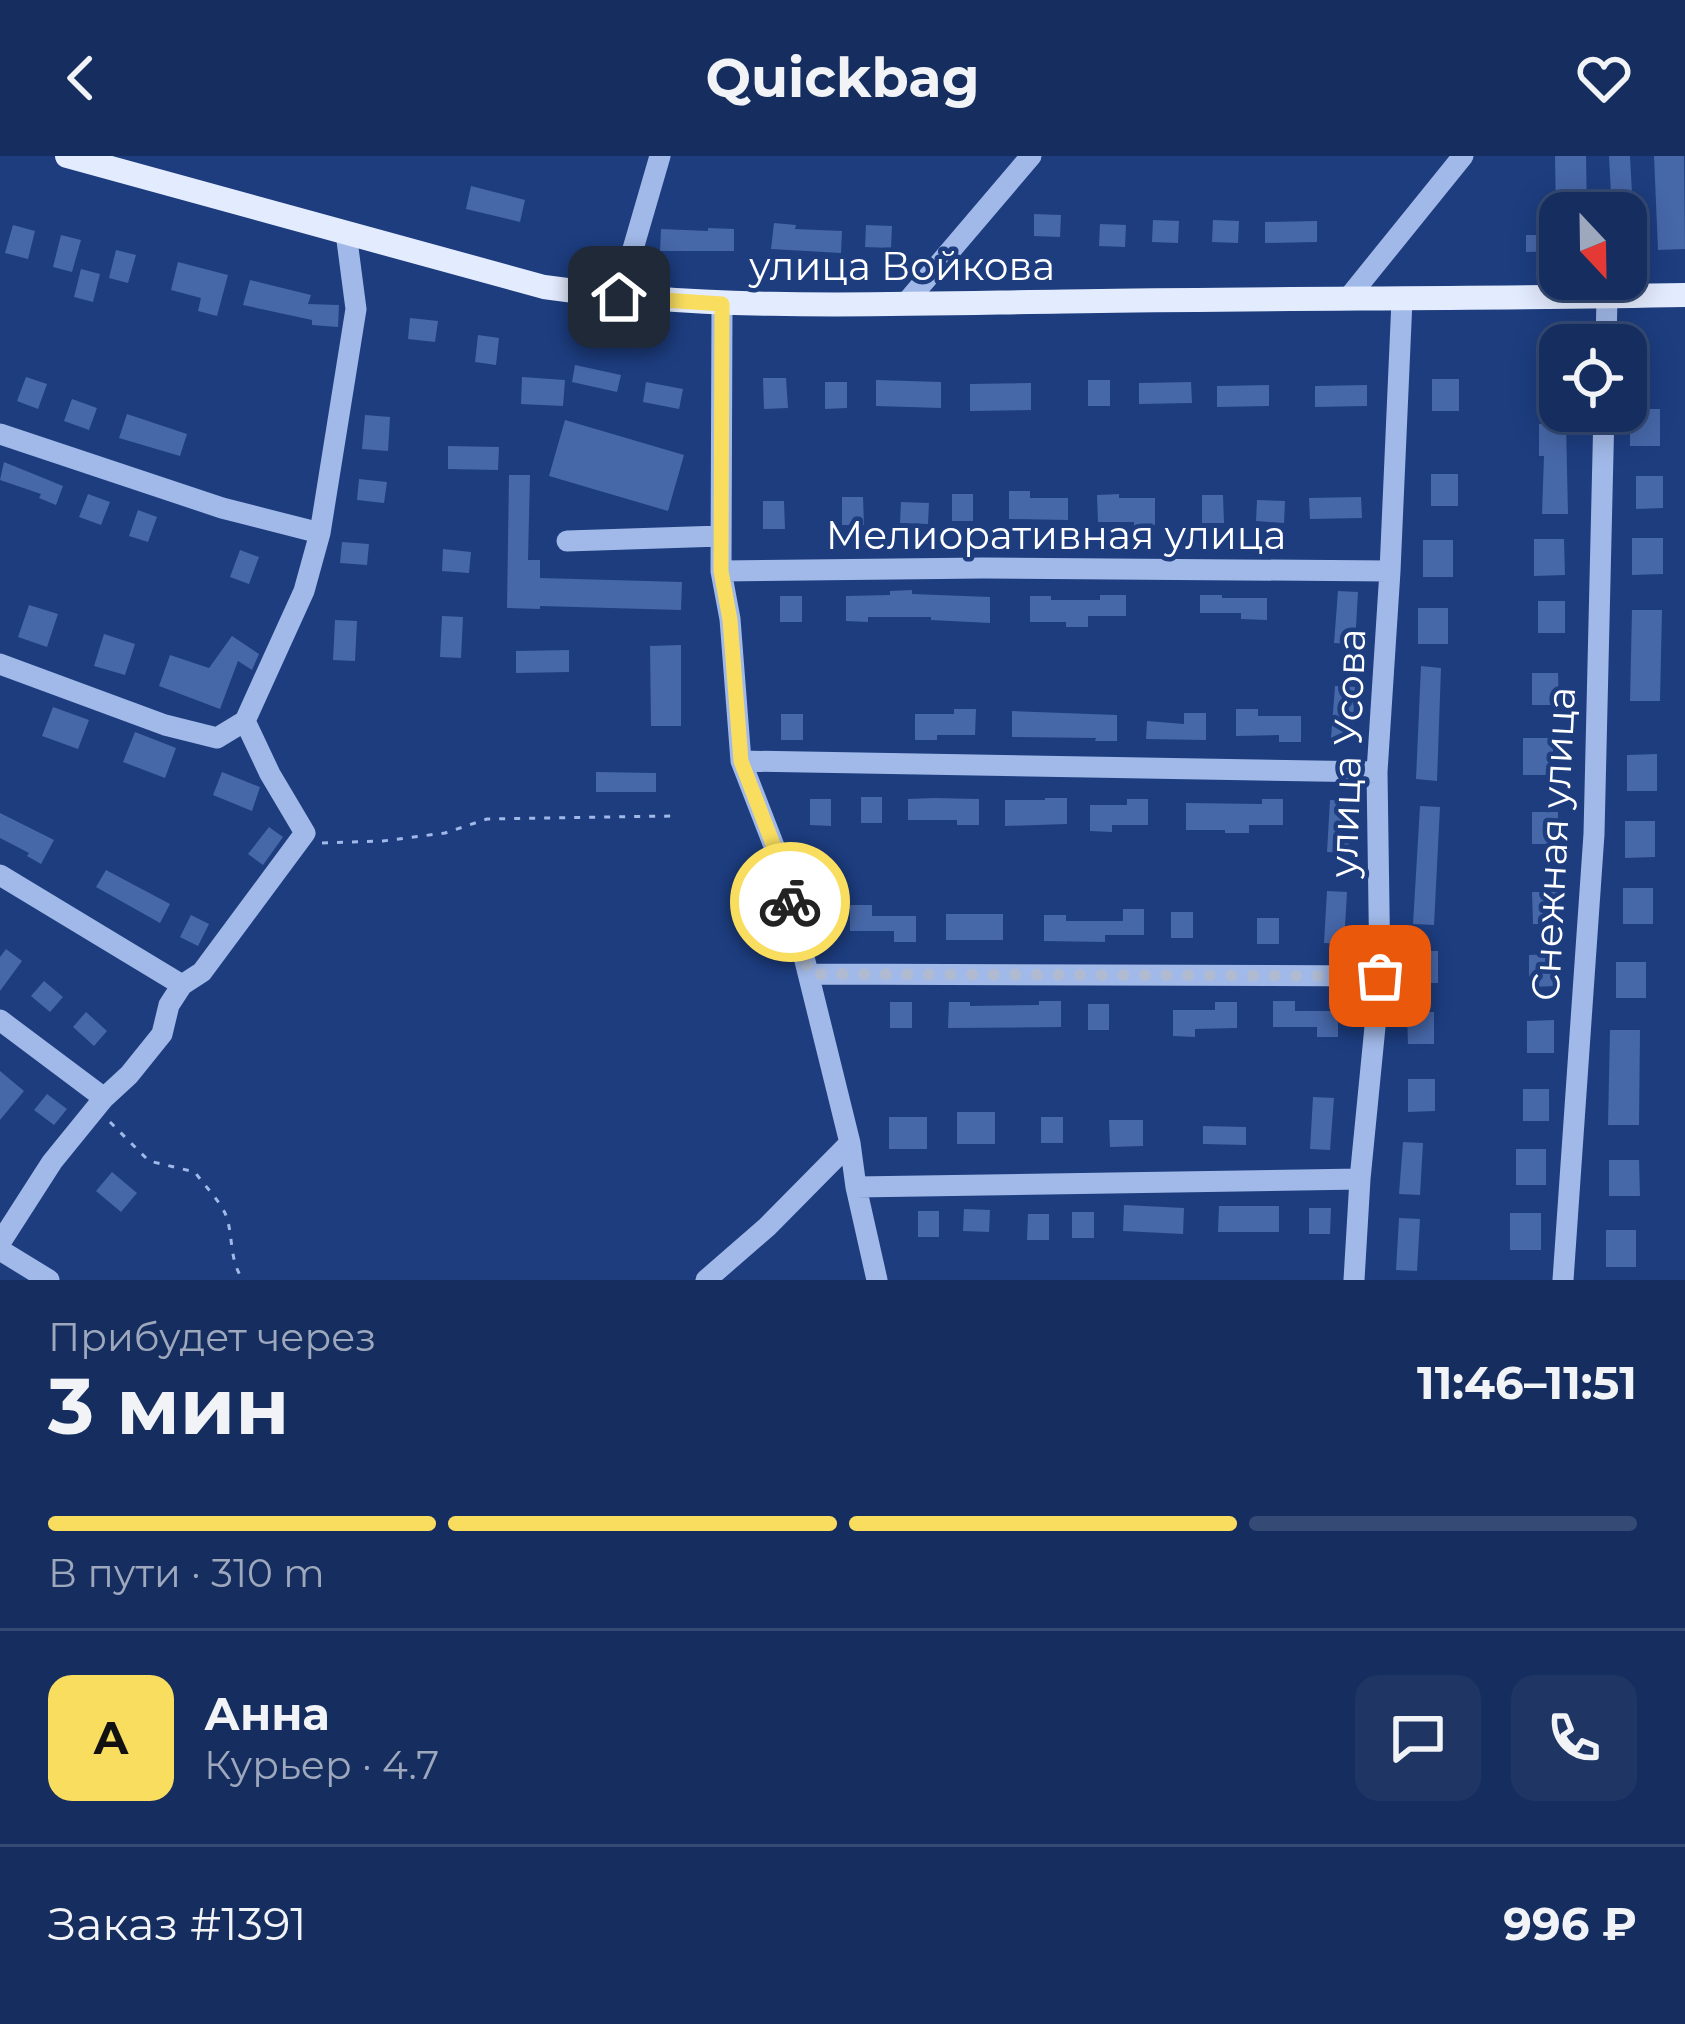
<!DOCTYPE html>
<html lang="ru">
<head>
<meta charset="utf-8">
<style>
	:root { --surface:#162e5f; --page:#1f3665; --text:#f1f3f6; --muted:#9ea8bd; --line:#354a74; --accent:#f8dd5f }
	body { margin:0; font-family:Montserrat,sans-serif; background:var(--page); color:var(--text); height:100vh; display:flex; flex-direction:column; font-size:45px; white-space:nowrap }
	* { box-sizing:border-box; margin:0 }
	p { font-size:39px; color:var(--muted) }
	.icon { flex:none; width:66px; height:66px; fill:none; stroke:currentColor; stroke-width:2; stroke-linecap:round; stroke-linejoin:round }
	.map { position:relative; height:1124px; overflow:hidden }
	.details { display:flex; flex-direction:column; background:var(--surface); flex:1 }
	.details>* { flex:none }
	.needle { width:78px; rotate:158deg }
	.buttons { position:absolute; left:1539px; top:36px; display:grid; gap:24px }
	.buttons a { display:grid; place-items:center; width:108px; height:108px; border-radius:24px; background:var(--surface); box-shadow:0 6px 30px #0003,0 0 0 3px var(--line); font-size:60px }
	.pin { position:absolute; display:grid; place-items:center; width:102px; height:102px; color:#fff; margin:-51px; border-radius:24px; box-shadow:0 6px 18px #0006 }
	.courier { position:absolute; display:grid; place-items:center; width:120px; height:120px; margin:-60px; border:9px solid #f8dd5f; border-radius:50%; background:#fff; color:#222; box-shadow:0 3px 15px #0007 }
	.overview em { font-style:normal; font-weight:700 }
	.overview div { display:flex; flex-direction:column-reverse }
	.overview { display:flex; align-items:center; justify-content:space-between; height:204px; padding:0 48px }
	h1 { font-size:78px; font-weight:700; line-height:90px }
	.bar { display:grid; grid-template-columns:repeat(4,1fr); gap:18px 12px; align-content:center; height:144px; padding:0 48px }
	.bar i { height:15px; border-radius:9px; background:var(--line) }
	.bar .current { background:var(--accent) }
	.bar p { grid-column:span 4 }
	.line { display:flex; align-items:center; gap:30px; padding:0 48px; border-top:3px solid var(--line) }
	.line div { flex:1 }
	.round { display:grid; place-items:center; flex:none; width:126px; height:126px; border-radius:24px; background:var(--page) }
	header { display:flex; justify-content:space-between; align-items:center; height:156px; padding:0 48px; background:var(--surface); font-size:54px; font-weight:700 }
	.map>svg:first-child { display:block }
	.building { fill:#4667a8 }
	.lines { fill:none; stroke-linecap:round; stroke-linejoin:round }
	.path { stroke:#a1b9e8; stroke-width:3; stroke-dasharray:6 9; stroke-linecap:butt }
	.minor { stroke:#a1b9e8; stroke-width:21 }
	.major { stroke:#e3ebfe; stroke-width:24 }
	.done { stroke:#b0bbd2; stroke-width:12; stroke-dasharray:0 21.6 }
	.route { stroke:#f8dd5f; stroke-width:15 }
	.labels { text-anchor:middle; stroke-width:9; stroke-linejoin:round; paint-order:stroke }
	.street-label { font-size:39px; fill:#fff; stroke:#1d3d7f }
</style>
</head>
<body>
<header><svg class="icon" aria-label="back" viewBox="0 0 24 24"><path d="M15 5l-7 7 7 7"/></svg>Quickbag<svg class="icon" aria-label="heart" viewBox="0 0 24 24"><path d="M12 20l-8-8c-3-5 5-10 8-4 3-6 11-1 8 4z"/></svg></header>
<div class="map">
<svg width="1685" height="1124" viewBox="0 0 1685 1124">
	<rect width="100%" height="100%" fill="#1d3d7f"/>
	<path class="building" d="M1555,0h31l1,57h-31z
		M1609,0h21l3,57h-21z
		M1654,0h30l1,93 -27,1z
		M471,30l54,14 -5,22 -54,-13z
		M1034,58l27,1 -1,22 -26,-1z
		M1153,64l26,1 -1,22 -26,-1z
		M1213,64l26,1 -1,22 -26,-1z
		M1317,65v21l-52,1v-21z
		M774,67l22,2 -1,4 47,2 -1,22 -70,-4z
		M1100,68l26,1 -1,22 -26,-1z
		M13,69l22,6 -7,28 -23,-6z
		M866,69l26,1 -1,22 -26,-1z
		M708,72l26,1v22h-74l1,-22 47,2z
		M61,79l20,5 -9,32 -19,-5z
		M1526,79h34v16l-34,1z
		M116,94l20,5 -8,28 -19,-5z
		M178,106l50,13 -11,41 -19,-5 3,-13 -30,-8z
		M81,113l19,5 -7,28 -19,-5z
		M250,124l61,15 -3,9 31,1 -1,22 -26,-2v-5l-69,-15z
		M410,162l28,3 -3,21 -27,-3z
		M478,179l21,3 -3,27 -21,-3z
		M1540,203h20v32h-20z
		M575,209l46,10 -4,17 -45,-10z
		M26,221l21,7 -9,25 -21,-8z
		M522,221l43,3 -2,26 -42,-2z
		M763,222h23l2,30 -24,1z
		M1432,223h27v32h-27z
		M876,224l65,2v26l-65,-2z
		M1088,224h22v26h-22z
		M646,226l37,7 -4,20 -36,-7z
		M825,226h22v26l-22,1z
		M1191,226l1,21 -53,1v-21z
		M1031,227v27l-61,1v-27z
		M1269,229v21l-52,1v-21z
		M1367,229v21l-52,1v-21z
		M72,243l25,9 -8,22 -25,-9z
		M1630,253h30v37h-30z
		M127,258l60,20 -7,22 -61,-18z
		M365,259l25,2 -2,34 -26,-2z
		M565,264l119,35 -16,56 -119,-35z
		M1566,267l2,91h-26l2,-58h-5v-32z
		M448,290l51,1 -1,23 -50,-1z
		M4,306l59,24 -7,19 -17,-7 2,-4 -41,-14z
		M1431,318h27v32h-27z
		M509,319h21l-2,85h12v18l142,4 -1,28 -141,-4v3l-33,-1z
		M1636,320h27v32l-27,1z
		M359,323l28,3 -3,21 -27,-3z
		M1009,335h21v7h38v22l-59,-1z
		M88,338l22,8 -9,23 -22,-8z
		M952,338h21v27h-21z
		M1119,338v4h36v27l-21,1v-4h-36l-1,-27z
		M1202,339h21l1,28h-22z
		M842,341h21l1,28h-22z
		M1361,341l1,21 -52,1 -1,-21z
		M1257,344l28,1 -1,22 -28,-2z
		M763,345h21l1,28h-22z
		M901,346l28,1 -1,21 -28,-1z
		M138,354l19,7 -9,25 -19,-6z
		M1632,382h31v36l-31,1z
		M1534,383h30l1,36 -31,1z
		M1423,384h30v37h-30z
		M342,386l27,2 -2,21 -27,-2z
		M443,393l28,3 -2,21 -27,-2z
		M240,394l19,7 -10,27 -19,-7z
		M912,434v4l78,3v26l-59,-3v-3h-63v5l-22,-1v-25l44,-1v-4z
		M1338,435l20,1 -3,52 -21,-1z
		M1100,439h26v21h-38v11h-22v-5h-36v-26h21v4h49z
		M1200,439h22v3h45v22l-26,-1v-6h-41z
		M780,440h22v26h-22z
		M1538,445h27v32h-27z
		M29,449l29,9 -11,33 -29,-10z
		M1418,452h30v36h-30z
		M1632,454h30l-2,91h-30z
		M442,460l21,1 -2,41 -21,-1z
		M335,464l22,1 -2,40 -22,-1z
		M104,478l31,10 -10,31 -31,-9z
		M232,480l27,18 -7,16 -14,-9 -18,48 -61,-23 11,-31 39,13z
		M681,489v81h-30l-1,-80z
		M569,494v22l-53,1v-22z
		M1421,510l20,2 -4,113 -21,-2z
		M1532,517h26l1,32h-27z
		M1335,530l20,1 -3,52 -21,-1z
		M53,551l36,13 -11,29 -36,-13z
		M954,553h22l-1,26h-38v5h-22v-26h39z
		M1236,553h22v7h43v26h-22v-7l-43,1z
		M1012,555l105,4v26h-22l1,-3 -84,-1z
		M1184,557h22v27l-60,-1 1,-18 37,3z
		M781,558h22v26h-22z
		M135,576l41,16 -11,30 -42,-16z
		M1523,582h30v37h-30z
		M1657,598v37h-30v-36z
		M222,616l38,15 -8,24 -39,-16z
		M596,616l60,1v19h-60z
		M861,641h21v26h-21z
		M934,642l45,1v26h-22v-5h-49v-21z
		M1045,642h22v26l-62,2v-26h40z
		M810,643h21v27l-21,-1z
		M1127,643h21v26h-36v7l-22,-1v-26h37z
		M1262,643h21v26h-34v8h-24v-3h-39v-27l76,1z
		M1330,644l21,1 -3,52 -21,-1z
		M1420,650l20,1 -6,118 -21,-1z
		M1532,656h26v32h-26z
		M0,657l54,27 -13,24 -14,-8 2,-3 -29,-15z
		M1625,665h30v36l-30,1z
		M269,671l14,10 -20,28 -15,-11z
		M106,714l64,34 -10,19 -64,-36z
		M1623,732h30v36h-30z
		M1327,735l20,1 -3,52 -20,-1z
		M1532,736h27v32h-26z
		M850,749h22v11h44v26h-22v-11h-44z
		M1123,753h21v26h-39v7l-61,-1v-26h22v6h57z
		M1171,756h22v26h-22z
		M946,758h57v26h-57z
		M191,759l18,9 -11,22 -18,-9z
		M1257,762h22v26h-22z
		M6,793l16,12 -22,30v-34z
		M1411,795h27v32h-27z
		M1555,798l1,32 -27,1v-32z
		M1616,806h30v36h-30z
		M44,825l19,16 -13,15 -19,-16z
		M1039,845h22v26l-113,1 1,-26h21v4l69,-1z
		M1273,845h22v10h43v26h-21v-10h-44z
		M890,846h22v26h-22z
		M1215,846h22v26l-42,1v8l-22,-1v-26h42z
		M1088,848h21v26h-21z
		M86,856l21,19 -13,15 -21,-19z
		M1407,856h27v32h-26z
		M1554,864v33h-27v-32z
		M1610,874h30l-1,95h-31z
		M0,915l24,20 -24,29z
		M1408,923h27v32l-27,1z
		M1523,933h26v32h-26z
		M47,938l20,15 -13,16 -20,-15z
		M1313,941l21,1 -4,52 -20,-1z
		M957,956h38v32h-38z
		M889,961h38v32h-38z
		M1041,961h22v26h-22z
		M1109,964h34v26l-33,1z
		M1203,970l43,1v18l-43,-1z
		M1403,986l20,1 -3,52 -21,-1z
		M1516,993h30v36h-30z
		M1609,1004h30l1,36h-31z
		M112,1016l25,21 -16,19 -25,-21z
		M1124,1049l60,3 -1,26 -60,-3z
		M1219,1050h60v26h-61z
		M1309,1052h22l-1,26h-21z
		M964,1053l26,1 -1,22 -26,-1z
		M918,1055h21v26h-21z
		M1072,1056h22v26h-22z
		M1510,1057h31v37h-31z
		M1028,1058h21v26h-22z
		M1399,1062l21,1 -3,52 -21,-1z
		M1606,1074h30v37h-30z"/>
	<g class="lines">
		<path class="path" d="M322,687l61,-2 62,-8 42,-14 185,-3
			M110,966l39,39 46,11c9,13 23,27 30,41 9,21 3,45 18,67"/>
		<path class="minor" d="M619,141l41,-141
			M1349,141l114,-141
			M722,148l-1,267 9,48 11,142 40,103 69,279 6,44 21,93
			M905,148l126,-148
			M1606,189l1,-48
			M0,278l222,74 98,25
			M567,385l154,-5
			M721,415l262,-3 407,3
			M0,508l165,61 52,13 28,-17
			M741,605l636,11
			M0,719l182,110
			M809,818l571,2
			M0,864l104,78
			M856,1031l504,-8
			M0,1087l52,-81 52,-64 25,-23 33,-41 7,-29 13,-20 20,-13 103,-139 -35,-59 -25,-53 59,-130 16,-58 36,-224 -10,-76
			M0,1094l49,30
			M706,1124l61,-53 83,-84
			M1354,1124l6,-101 20,-203 -3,-204 13,-201 12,-271
			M1563,1124l31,-446 10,-423"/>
		<path class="major" d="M67,0l477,131c184,26 371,16 556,14 195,-3 390,-2 585,-6"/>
	</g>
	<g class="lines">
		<path class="done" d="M790,746l19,72 571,2"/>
		<path class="route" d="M619,141l103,7 -1,267 9,49 11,141 40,104 9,37"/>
	</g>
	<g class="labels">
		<g class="street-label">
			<text x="902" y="124">улица Войкова</text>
			<text x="1056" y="393">Мелиоративная улица</text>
			<text transform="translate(1347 597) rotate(-88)" y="14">улица Усова</text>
			<text transform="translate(1553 688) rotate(-87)" y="14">Снежная улица</text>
		</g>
	</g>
</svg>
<div class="buttons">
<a><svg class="needle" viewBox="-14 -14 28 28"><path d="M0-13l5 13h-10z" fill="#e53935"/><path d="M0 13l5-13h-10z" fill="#9ea8bd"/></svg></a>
<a><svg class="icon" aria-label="locate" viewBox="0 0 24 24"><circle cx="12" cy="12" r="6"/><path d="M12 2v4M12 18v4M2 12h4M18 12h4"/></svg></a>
</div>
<div class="pin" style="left:1380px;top:820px;background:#ea580c"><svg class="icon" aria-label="bag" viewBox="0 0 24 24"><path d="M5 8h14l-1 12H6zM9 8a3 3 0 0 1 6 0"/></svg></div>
<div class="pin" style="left:619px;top:141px;background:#1f2937"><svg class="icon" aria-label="home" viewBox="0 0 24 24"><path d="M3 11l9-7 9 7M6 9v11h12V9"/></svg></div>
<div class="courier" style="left:790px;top:746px"><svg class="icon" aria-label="bike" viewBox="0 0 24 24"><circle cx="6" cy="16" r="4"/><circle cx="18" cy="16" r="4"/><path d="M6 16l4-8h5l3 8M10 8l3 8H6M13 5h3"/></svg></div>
</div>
<section class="details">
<div class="overview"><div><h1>3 мин</h1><p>Прибудет через</p></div><em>11:46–11:51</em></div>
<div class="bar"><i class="current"></i><i class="current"></i><i class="current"></i><i></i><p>В пути · 310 m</p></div>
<div class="line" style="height:216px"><b class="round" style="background:var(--accent);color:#111">А</b><div><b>Анна</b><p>Курьер · 4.7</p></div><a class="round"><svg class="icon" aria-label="chat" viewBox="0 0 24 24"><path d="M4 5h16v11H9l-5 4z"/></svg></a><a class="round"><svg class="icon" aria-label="phone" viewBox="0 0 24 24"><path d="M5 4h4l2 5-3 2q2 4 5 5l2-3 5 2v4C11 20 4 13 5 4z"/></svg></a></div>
<div class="line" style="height:156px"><div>Заказ #1391</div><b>996 ₽</b></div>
</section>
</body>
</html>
